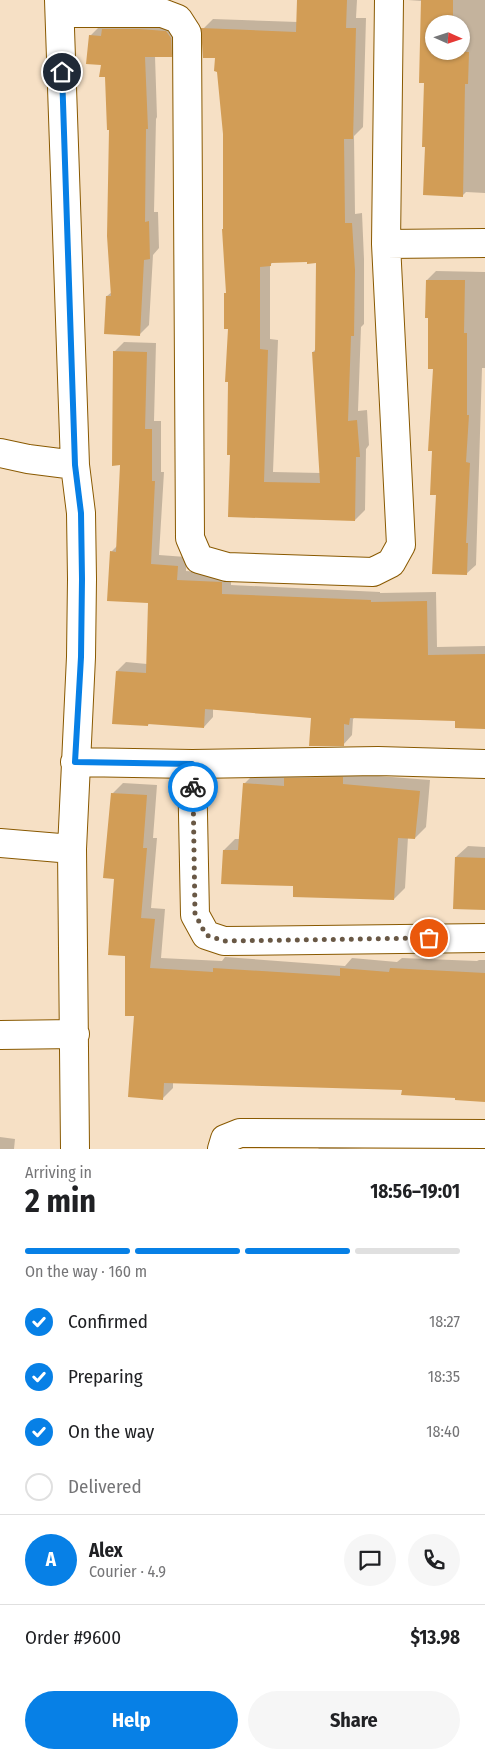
<!DOCTYPE html>
<html lang="en">
<head>
<meta charset="utf-8">
<style>
	:root { --surface:#fff; --page:#f6f6f6; --text:#202124; --muted:#757577; --line:#e0e0e0; --accent:#0780e6 }
	body { margin:0; font-family:"Fira Sans Condensed",sans-serif; background:var(--page); color:var(--text); height:100vh; display:flex; flex-direction:column; font-size:19px; white-space:nowrap }
	* { box-sizing:border-box; margin:0 }
	p { font-size:16px; color:var(--muted) }
	.icon { flex:none; width:28px; height:28px; fill:none; stroke:currentColor; stroke-width:2; stroke-linecap:round; stroke-linejoin:round }
	.map { position:relative; height:1149px; overflow:hidden }
	.side { display:flex; flex-direction:column; background:var(--surface); flex:1 }
	.side>* { flex:none }
	.needle { width:32px; rotate:93deg }
	.controls { position:absolute; left:425px; top:15px; display:grid; gap:10px }
	.controls a { display:grid; place-items:center; width:45px; height:45px; border-radius:50%; background:var(--surface); box-shadow:0 1px 4px #0004; font-size:25px }
	.pin { position:absolute; display:grid; place-items:center; width:42px; height:42px; color:#fff; margin:-21px; border:2px solid #fff; border-radius:50%; box-shadow:0 1px 5px #0007 }
	.courier { position:absolute; display:grid; place-items:center; width:50px; height:50px; margin:-25px; border:4px solid #0780e6; border-radius:50%; background:#fff; color:#222; box-shadow:0 1px 6px #0007 }
	.summary em { font-style:normal; font-weight:700 }
	.summary div { display:flex; flex-direction:column-reverse }
	.summary { display:flex; align-items:center; justify-content:space-between; height:85px; padding:0 25px }
	h1 { font-size:32px; font-weight:700; line-height:38px }
	.bar { display:grid; grid-template-columns:repeat(4,1fr); gap:8px 5px; align-content:center; height:60px; padding:0 25px }
	.bar i { height:6px; border-radius:4px; background:var(--line) }
	.bar .selected { background:var(--accent) }
	.bar p { grid-column:span 4 }
	.line { display:flex; align-items:center; gap:12px; padding:0 25px; border-top:1px solid var(--line) }
	.line div { flex:1 }
	.round { display:grid; place-items:center; flex:none; width:52px; height:52px; border-radius:26px; background:var(--page) }
	ol { padding:0 25px; list-style:none }
	li { display:flex; align-items:center; gap:15px; height:55px }
	li p { margin-inline-start:auto }
	li .icon { padding:5px; border-radius:50%; background:var(--accent); color:#fff; stroke-width:4 }
	li:last-child { color:var(--muted) }
	li i { width:28px; height:28px; border:2px solid var(--line); border-radius:50% }
	.action { display:flex; gap:10px; margin-top:auto; padding:10px 25px }
	.action a { flex:1; height:58px; border-radius:30px; background:var(--accent); color:#fff; font-size:20px; font-weight:700; line-height:58px; text-align:center }
	.action a+a { background:var(--page); color:var(--text) }
	.map>svg:first-child { display:block }
	.shadow { fill:#0003; fill-rule:evenodd }
	.building { fill:#d29d56; fill-rule:evenodd }
	.lines { fill:none; stroke-linecap:round; stroke-linejoin:round }
	.minor-casing { stroke:#895900; stroke-width:30 }
	.minor { stroke:#fff; stroke-width:28 }
	.done { stroke:#695845; stroke-width:5; stroke-dasharray:0 9 }
	.route { stroke:#0780e6; stroke-width:6 }
</style>
</head>
<body>
<div class="map">
<svg width="485" height="1149" viewBox="0 0 485 1149">
	<rect width="100%" height="100%" fill="#f6e0c5"/>
	<path class="shadow" d="M298,0h59l-1,18h10l-3,109 -9,9 1,78 7,-1 2,46v65l-3,3 -3,84 9,-1 2,35 -3,4 -1,61 -10,10 -126,-4 2,-62 -6,-320 -9,-77 -13,-28 10,-10 85,3zM274,261l43,1 -1,87 -3,3 8,121 -48,-1 5,-132 -8,-1v-74z
		M408,0h77v193l-19,-1 -3,3 -37,-49v-64l-4,-81zM434,24h27v27h-27z
		M178,22l3,24 -10,10h-16l2,61 -1,2 -2,93h4l1,36 -6,7 -4,70 -10,10 -32,-39 5,-4 -2,-163 -4,-53 -16,-40 10,-10z
		M436,271l49,1v96h-3l-6,197 -10,9 -29,-80 -3,-126 -7,-88z
		M124,342l32,1 -2,78h7v51h3l-5,83 27,2v14l45,3v11l149,7v1l56,-1 1,55 48,-1v82l-29,-8 -101,-3 -2,2 -1,16 -9,10 -30,-28 -100,-9v9l-9,10 -54,-4 -2,2 -31,-54 9,-9 21,2 2,-62 -38,-50 6,-6 5,-82 -7,-113z
		M255,773l98,1 77,6 -4,47 -11,11 -7,-1 -3,51 -11,11 -99,-14 -71,-35 11,-11h5l4,-55z
		M123,783l34,2 -4,53h4l-6,70 14,1 -4,49 61,3 3,-4 120,9 7,-8 45,4 5,-4 75,3 2,-1h6v141l-82,-12 -230,-7v6l-11,11 -26,-84 -21,-137 -2,-85z
		M468,846l17,1v62l-29,-52z
		M0,1137l15,2 -1,10h-14z
		M320,1147l45,2h-47z"/>
	<path class="building" d="M297,0h50l-1,28h10l-3,111h-9l1,84h7l3,47 -1,66h-3l-3,85 9,-1 3,37h-4l-1,64 -127,-4 2,-62h-3l1,-73h-3l3,-53h-4v-36h2l-4,-64h1v-95l-6,-62 -3,-1 1,-13h-12l-2,-30 95,4zM307,262v2l9,-1 -1,89h-3l8,131 -56,-1 4,-132 -8,-1v-82l11,-1v-3z
		M421,0h32v24h-19v27l35,1 -1,32h-3l-2,113 -40,-2 2,-48h-3l2,-64h-5z
		M102,29h37l27,2 5,7 1,19h-27l3,72h-2l-1,93 4,-1 1,38 -6,1 -4,76 -36,-2 2,-38h5l-4,-60 2,-106h-2l-2,-53h-6l2,-12 -15,-1 3,-29 12,1z
		M426,280h39l-1,53h3v82h2l-3,47 4,1 -4,80h2l-1,32 -35,-1 4,-79h-6l2,-44h-4l5,-82h-5v-51h-3z
		M113,351l34,1 -2,77h7v52h3l-4,83 27,2 -1,14 45,2v12l149,6v2l56,-1 1,54 57,-1v75l-30,-1v-7l-105,-3 -1,7 -5,-1v22h-35l2,-28 -106,-9 -1,19 -56,-4v2l-36,-2 4,-53 30,2 2,-70 -41,-2 3,-50 6,1 4,-87 -8,1z
		M343,777v7l77,7 -5,48 -17,-1 -4,62 -101,-3v-11l-72,-2 2,-34h15l5,-67 41,3v-8z
		M111,793l36,2 -4,53h4l-6,70 14,1 -5,49 63,4v-4l127,8v-8l49,4 1,-4 95,5v129l-30,-2v-2l-54,-3 1,-5 -238,-7 -1,17 -35,-3 6,-81h-9v-60l-17,-1 6,-76 -11,-1z
		M455,857l30,1v52l-32,-1z"/>
	<g class="lines">
		<g class="minor-casing">
			<path id="minor" d="M59,0l16,465 6,48 1,66 -1,78 -9,192 3,300
				M60,13h102l16,6 9,14 3,505 9,21 28,8 146,5 18,-9 10,-18 -15,-301 3,-244
				M386,244l99,-1
				M0,453l28,6 47,6
				M75,762l117,2 186,-3 107,3
				M192,764l3,151 11,20 18,6 261,-3
				M0,843l72,6
				M0,1035l75,-1
				M222,1149l3,-10 15,-6 245,1"/>
		</g>
		<use href="#minor" class="minor"/>
	</g>
	<g class="lines">
		<path class="done" d="M193,787l2,127 11,21 18,6 205,-3"/>
		<path class="route" d="M62,72l13,393 6,48 1,66 -1,78 -6,105 117,2 1,23"/>
	</g>
</svg>
<div class="controls">
<a><svg class="needle" viewBox="-14 -14 28 28"><path d="M0-13l5 13h-10z" fill="#e53935"/><path d="M0 13l5-13h-10z" fill="#757577"/></svg></a>
</div>
<div class="pin" style="left:429px;top:938px;background:#ea580c"><svg class="icon" aria-label="bag" viewBox="0 0 24 24"><path d="M5 8h14l-1 12H6zM9 8a3 3 0 0 1 6 0"/></svg></div>
<div class="pin" style="left:62px;top:72px;background:#1f2937"><svg class="icon" aria-label="home" viewBox="0 0 24 24"><path d="M3 11l9-7 9 7M6 9v11h12V9"/></svg></div>
<div class="courier" style="left:193px;top:787px"><svg class="icon" aria-label="bike" viewBox="0 0 24 24"><circle cx="6" cy="16" r="4"/><circle cx="18" cy="16" r="4"/><path d="M6 16l4-8h5l3 8M10 8l3 8H6M13 5h3"/></svg></div>
</div>
<section class="side">
<div class="summary"><div><h1>2 min</h1><p>Arriving in</p></div><em>18:56–19:01</em></div>
<div class="bar"><i class="selected"></i><i class="selected"></i><i class="selected"></i><i></i><p>On the way · 160 m</p></div>
<ol>
<li><svg class="icon" aria-label="check" viewBox="0 0 24 24"><path d="M5 12l5 5 9-10"/></svg>Confirmed<p>18:27</p></li>
<li><svg class="icon" aria-label="check" viewBox="0 0 24 24"><path d="M5 12l5 5 9-10"/></svg>Preparing<p>18:35</p></li>
<li><svg class="icon" aria-label="check" viewBox="0 0 24 24"><path d="M5 12l5 5 9-10"/></svg>On the way<p>18:40</p></li>
<li><i></i>Delivered</li>
</ol>
<div class="line" style="height:90px"><b class="round" style="background:var(--accent);color:#fff">A</b><div><b>Alex</b><p>Courier · 4.9</p></div><a class="round"><svg class="icon" aria-label="chat" viewBox="0 0 24 24"><path d="M4 5h16v11H9l-5 4z"/></svg></a><a class="round"><svg class="icon" aria-label="phone" viewBox="0 0 24 24"><path d="M5 4h4l2 5-3 2q2 4 5 5l2-3 5 2v4C11 20 4 13 5 4z"/></svg></a></div>
<div class="line" style="height:65px"><div>Order #9600</div><b>$13.98</b></div>
<div class="action"><a>Help</a><a>Share</a></div>
</section>
</body>
</html>
